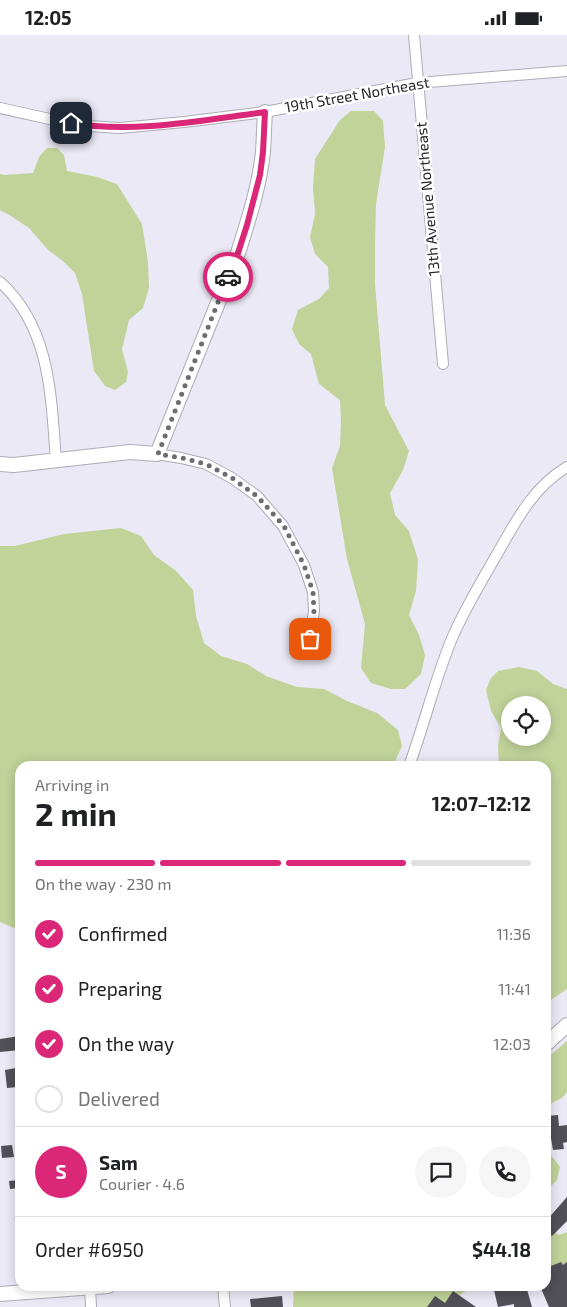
<!DOCTYPE html>
<html lang="en">
<head>
<meta charset="utf-8">
<style>
	:root { --surface:#fff; --page:#f6f6f6; --text:#202124; --muted:#757577; --line:#e0e0e0; --accent:#db2777 }
	body { margin:0; font-family:"Exo 2",sans-serif; background:var(--page); color:var(--text); height:100vh; display:flex; flex-direction:column; font-size:19px; white-space:nowrap }
	* { box-sizing:border-box; margin:0 }
	p { font-size:16px; color:var(--muted) }
	.icon { flex:none; width:28px; height:28px; fill:none; stroke:currentColor; stroke-width:2; stroke-linecap:round; stroke-linejoin:round }
	.map { position:relative; flex:1; overflow:hidden }
	.sheet { position:absolute; left:15px; top:726px; width:536px; height:530px; display:flex; flex-direction:column; background:var(--surface); border-radius:15px; box-shadow:0 2px 12px #0003 }
	.sheet>* { flex:none }
	.controls { position:absolute; left:501px; top:661px; display:grid; gap:10px }
	.controls a { display:grid; place-items:center; width:50px; height:50px; border-radius:50%; background:var(--surface); box-shadow:0 2px 12px #0003; font-size:25px }
	.pin { position:absolute; display:grid; place-items:center; width:42px; height:42px; color:#fff; margin:-21px; border-radius:10px; box-shadow:0 2px 8px #0006 }
	.courier { position:absolute; display:grid; place-items:center; width:50px; height:50px; margin:-25px; border:4px solid #db2777; border-radius:50%; background:#fff; color:#222; box-shadow:0 1px 6px #0007 }
	.headline em { font-style:normal; font-weight:700 }
	.headline div { display:flex; flex-direction:column-reverse }
	.headline { display:flex; align-items:center; justify-content:space-between; height:85px; padding:0 20px }
	h1 { font-size:32px; font-weight:700; line-height:38px }
	.bar { display:grid; grid-template-columns:repeat(4,1fr); gap:8px 5px; align-content:center; height:60px; padding:0 20px }
	.bar i { height:6px; border-radius:4px; background:var(--line) }
	.bar .on { background:var(--accent) }
	.bar p { grid-column:span 4 }
	.line { display:flex; align-items:center; gap:12px; padding:0 20px; border-top:1px solid var(--line) }
	.line div { flex:1 }
	.round { display:grid; place-items:center; flex:none; width:52px; height:52px; border-radius:26px; background:var(--page) }
	ol { padding:0 20px; list-style:none }
	li { display:flex; align-items:center; gap:15px; height:55px }
	li p { margin-inline-start:auto }
	li .icon { padding:5px; border-radius:50%; background:var(--accent); color:#fff; stroke-width:4 }
	li:last-child { color:var(--muted) }
	li i { width:28px; height:28px; border:2px solid var(--line); border-radius:50% }
	.status { display:flex; justify-content:space-between; align-items:center; height:35px; padding:0 25px; background:var(--surface); direction:ltr }
	.status svg { height:14px; fill:currentColor }
	.map>svg:first-child { display:block }
	.green { fill:#c1d399; fill-rule:evenodd }
	.building { fill:#515059 }
	.lines { fill:none; stroke-linecap:round; stroke-linejoin:round }
	.street-casing { stroke:#adacb7; stroke-width:12 }
	.secondary-casing { stroke:#adacb7; stroke-width:16 }
	.street { stroke:#fff; stroke-width:10 }
	.secondary { stroke:#fff; stroke-width:14 }
	.done { stroke:#6c6c72; stroke-width:5; stroke-dasharray:0 9 }
	.route { stroke:#db2777; stroke-width:6 }
	.labels { text-anchor:middle; stroke-width:5; stroke-linejoin:round; paint-order:stroke }
	.street-label { font-size:15px; fill:#28282c; stroke:#fff }
</style>
</head>
<body>
<div class="status"><b>12:05</b><svg viewBox="0 0 49 12"><path d="M0 12V9h3v3zM5 12V6h3v6zM10 12V3h3v9zM15 12V0h3v12zM26 1h20v11H26zM47 4h2v5h-2z"/></svg></div>
<div class="map">
<svg width="567" height="1272" viewBox="0 0 567 1272">
	<rect width="100%" height="100%" fill="#eae9f5"/>
	<path class="green" d="M351,76h23l9,10 2,26 -9,57 -1,39v41l10,121 24,46 -6,19 -13,23 5,22 14,16 9,29 -2,31 -7,24 10,20 6,20 -4,19 -16,15h-14l-20,-6 -10,-15 4,-44 -18,-65 -15,-91 8,-22 1,-25 -1,-21 -21,-16 -8,-30 -12,-10 -7,-15 6,-19 21,-11 10,-11 -1,-21 -13,-13 -5,-17 5,-23 -2,-27 2,-28 25,-39z
		M47,113h10l7,7 3,16 30,6 20,7 25,40 6,38 1,26 -6,20 -14,12 -7,29 6,23 -2,10 -11,8 -10,-4 -11,-15 -12,-77 -7,-21 -12,-12 -15,-11 -19,-22 -18,-12 -11,-6v-36l4,1 29,-2 6,-16z
		M121,493l20,8 13,19 22,16 17,19 3,26 8,27 17,13 26,8 19,12 31,11 27,2 23,12 30,12 21,17 4,16 -9,20h-134l-15,-4 -13,4h-154l-12,-3 -8,3h-37v158l-6,4 -14,-6v-376h15l49,-12z
		M519,632l18,4 16,13 14,5v300l-21,14v-237h-47l-1,-21 3,-17 -10,-17 -5,-21 5,-12 7,-7zM510,670h32v32h-32z
		M567,1006v51l-5,6 -16,8v-47z
		M546,1114l14,18 -3,13 -11,11z
		M546,1191l13,9 8,-3v39l-21,4z
		M294,1251h179l-22,15 -5,6h-153z"/>
	<path class="building" d="M20,1001v14l-20,2v-13z
		M16,1033l1,19 -10,1 -2,-18z
		M558,1080l1,11 8,-1v17l-4,1 1,6 -11,1 -4,-23h-3v-11z
		M12,1110l2,12 -12,1 -1,-12z
		M20,1145v8l-10,1 -1,-8z
		M567,1162v24l-15,15 -6,-5v-10z
		M561,1227l2,3 4,-3v45h-18l-9,-21h6v-18z
		M493,1251h33l6,21h-18v-3l-16,3z
		M453,1256l23,16h-49l8,-11 10,7z
		M282,1261l1,11h-32l-1,-8z"/>
	<g class="lines">
		<g class="street-casing">
			<path id="street" d="M414,0l29,329
				M0,73l54,12 35,6 31,2 64,-6 81,-10 152,-29 150,-12
				M0,247c51,46 51,115 56,179
				M157,419l24,4 25,6 26,14 25,18 26,30 21,39 9,27 1,19 -4,28
				M409,731c16,-43 26,-88 44,-130 13,-30 31,-59 47,-87 18,-32 35,-63 67,-82
				M223,1251l2,21
				M90,1253l1,19"/>
		</g>
		<g class="secondary-casing">
			<path id="secondary" d="M0,429l14,1 116,-13 27,2 81,-201c10,-32 22,-68 25,-102 1,-13 1,-26 2,-39
				M546,1009l21,-19
				M0,1259l108,-8"/>
		</g>
		<use href="#street" class="street"/>
		<use href="#secondary" class="secondary"/>
	</g>
	<g class="lines">
		<path class="done" d="M228,242l-70,177 24,4 24,6 26,14 25,18 27,30 20,39 9,27 1,19 -4,28"/>
		<path class="route" d="M71,88c62,11 132,-3 194,-11l-2,40 -3,23 -13,50 -9,28 -10,24"/>
	</g>
	<g class="labels">
		<g class="street-label">
			<text transform="translate(357 60) rotate(-10)" y="5">19th Street Northeast</text>
			<text transform="translate(428 164) rotate(-95)" y="5">13th Avenue Northeast</text>
		</g>
	</g>
</svg>
<div class="controls">
<a><svg class="icon" aria-label="locate" viewBox="0 0 24 24"><circle cx="12" cy="12" r="6"/><path d="M12 2v4M12 18v4M2 12h4M18 12h4"/></svg></a>
</div>
<div class="pin" style="left:310px;top:604px;background:#ea580c"><svg class="icon" aria-label="bag" viewBox="0 0 24 24"><path d="M5 8h14l-1 12H6zM9 8a3 3 0 0 1 6 0"/></svg></div>
<div class="pin" style="left:71px;top:88px;background:#1f2937"><svg class="icon" aria-label="home" viewBox="0 0 24 24"><path d="M3 11l9-7 9 7M6 9v11h12V9"/></svg></div>
<div class="courier" style="left:228px;top:242px"><svg class="icon" aria-label="car" viewBox="0 0 24 24"><path d="M5 17H2v-5l4-1 3-4h7l3 4 3 1v5h-3M9 17h6M6 11h13"/><circle cx="7" cy="17" r="2"/><circle cx="17" cy="17" r="2"/></svg></div>
<section class="sheet">
<div class="headline"><div><h1>2 min</h1><p>Arriving in</p></div><em>12:07–12:12</em></div>
<div class="bar"><i class="on"></i><i class="on"></i><i class="on"></i><i></i><p>On the way · 230 m</p></div>
<ol>
<li><svg class="icon" aria-label="check" viewBox="0 0 24 24"><path d="M5 12l5 5 9-10"/></svg>Confirmed<p>11:36</p></li>
<li><svg class="icon" aria-label="check" viewBox="0 0 24 24"><path d="M5 12l5 5 9-10"/></svg>Preparing<p>11:41</p></li>
<li><svg class="icon" aria-label="check" viewBox="0 0 24 24"><path d="M5 12l5 5 9-10"/></svg>On the way<p>12:03</p></li>
<li><i></i>Delivered</li>
</ol>
<div class="line" style="height:90px"><b class="round" style="background:var(--accent);color:#fff">S</b><div><b>Sam</b><p>Courier · 4.6</p></div><a class="round"><svg class="icon" aria-label="chat" viewBox="0 0 24 24"><path d="M4 5h16v11H9l-5 4z"/></svg></a><a class="round"><svg class="icon" aria-label="phone" viewBox="0 0 24 24"><path d="M5 4h4l2 5-3 2q2 4 5 5l2-3 5 2v4C11 20 4 13 5 4z"/></svg></a></div>
<div class="line" style="height:65px"><div>Order #6950</div><b>$44.18</b></div>
</section>
</div>
</body>
</html>
